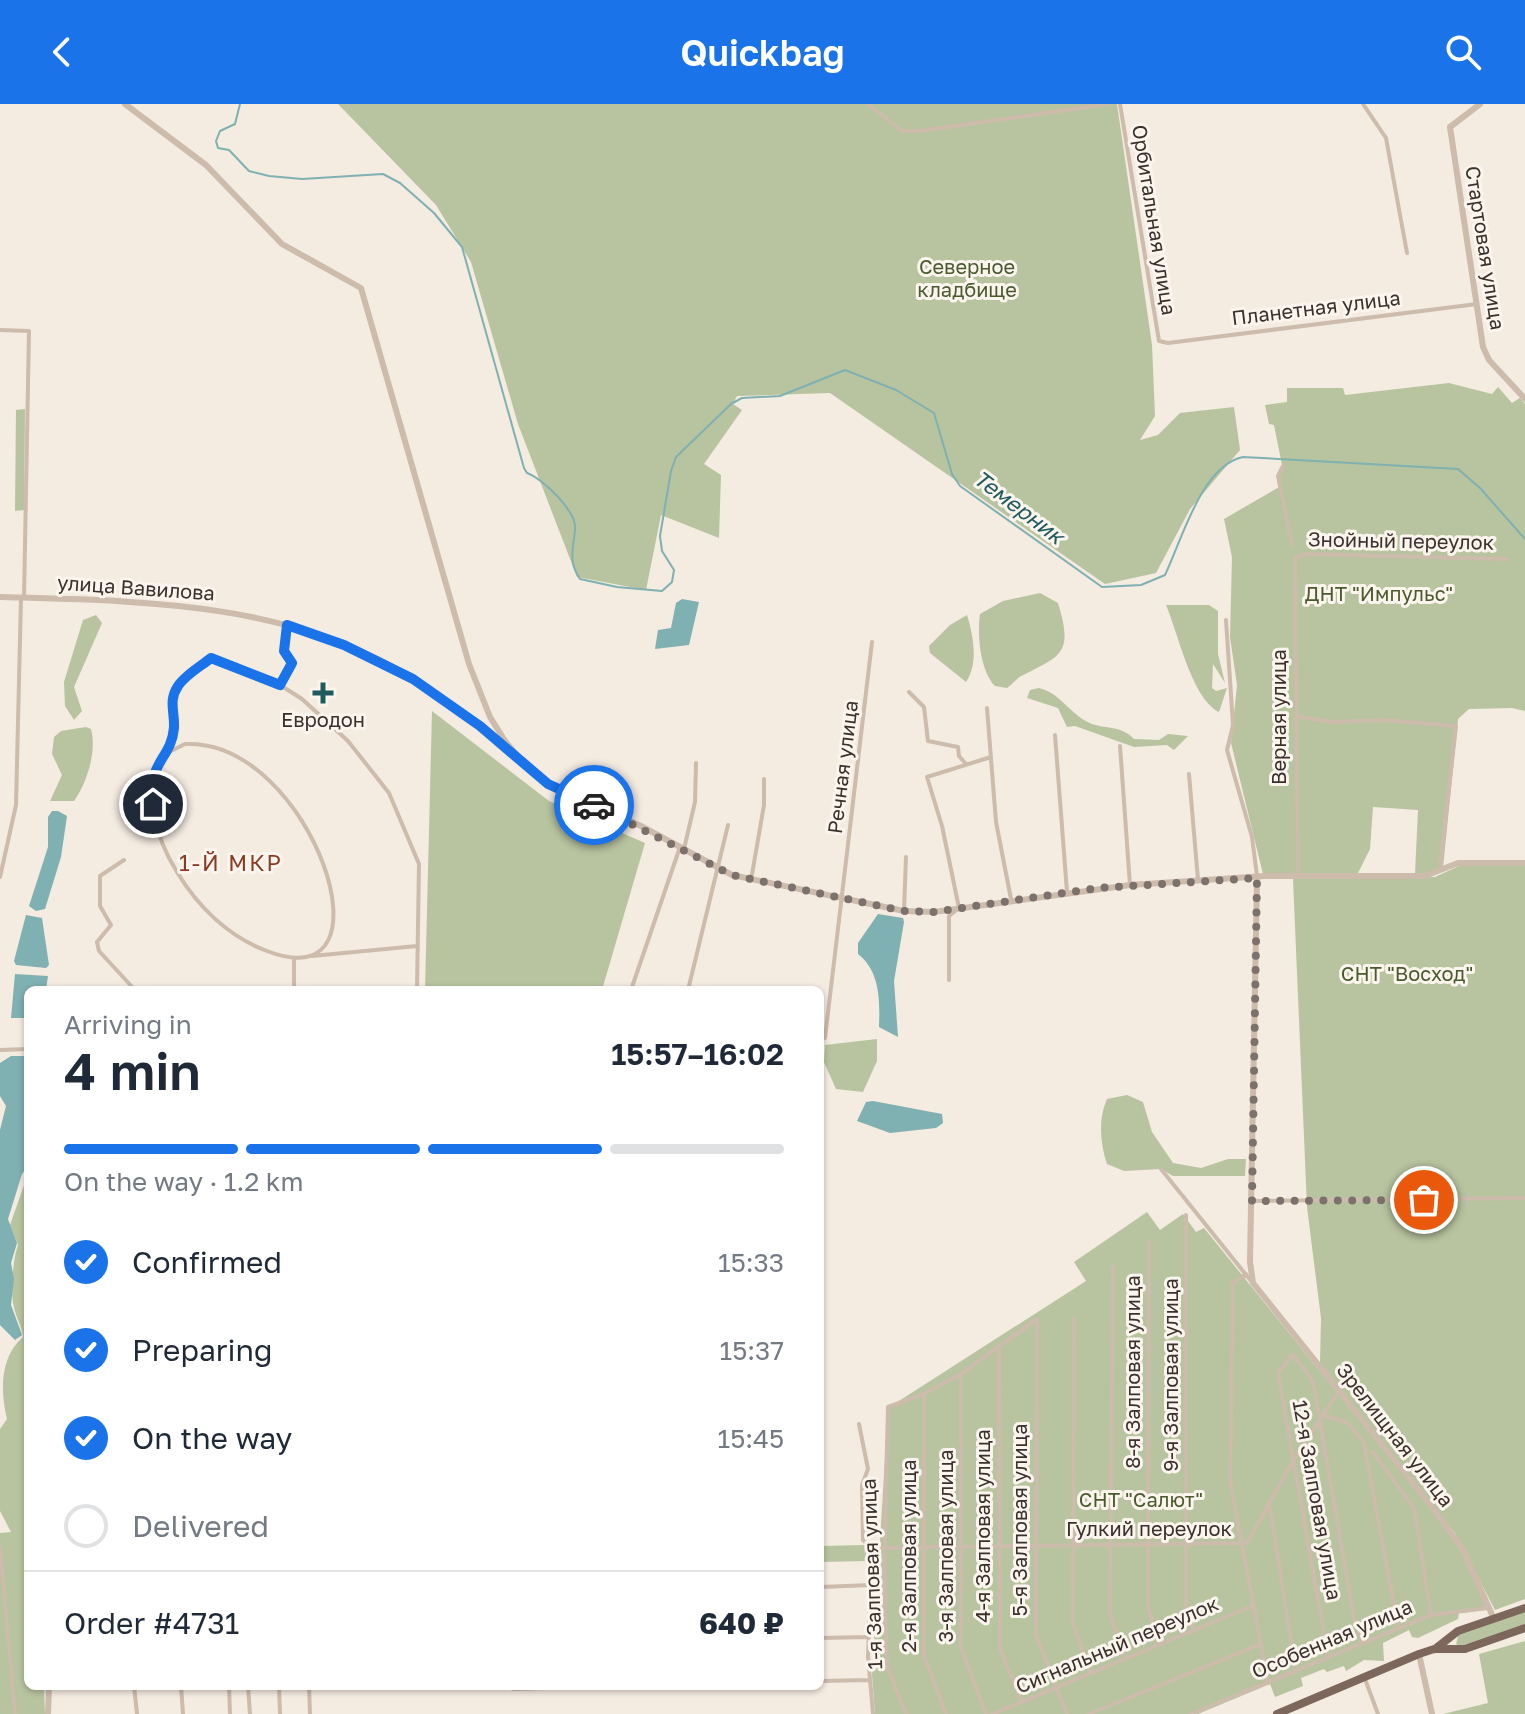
<!DOCTYPE html>
<html lang="en">
<head>
<meta charset="utf-8">
<style>
	:root { --surface:#fff; --page:#f6f6f7; --text:#1f2937; --muted:#747a83; --line:#e0e1e3; --accent:#1a73e8 }
	body { margin:0; font-family:"Golos Text",sans-serif; background:var(--page); color:var(--text); height:100vh; display:flex; flex-direction:column; font-size:30px; white-space:nowrap }
	* { box-sizing:border-box; margin:0 }
	p { font-size:26px; color:var(--muted) }
	.icon { flex:none; width:44px; height:44px; fill:none; stroke:currentColor; stroke-width:2; stroke-linecap:round; stroke-linejoin:round }
	.map { position:relative; flex:1; overflow:hidden }
	.sheet { position:absolute; left:24px; top:882px; width:800px; height:704px; display:flex; flex-direction:column; background:var(--surface); border-radius:12px; box-shadow:0 2px 6px #0004 }
	.sheet>* { flex:none }
	.pin { position:absolute; display:grid; place-items:center; width:68px; height:68px; color:#fff; margin:-34px; border:4px solid #fff; border-radius:50%; box-shadow:0 2px 8px #0007 }
	.courier { position:absolute; display:grid; place-items:center; width:80px; height:80px; margin:-40px; border:6px solid #1a73e8; border-radius:50%; background:#fff; color:#222; box-shadow:0 2px 10px #0007 }
	.head em { font-style:normal; font-weight:600 }
	.head div { display:flex; flex-direction:column-reverse }
	.head { display:flex; align-items:center; justify-content:space-between; height:136px; padding:0 40px }
	h1 { font-size:52px; font-weight:600; line-height:60px }
	.bar { display:grid; grid-template-columns:repeat(4,1fr); gap:12px 8px; align-content:center; height:96px; padding:0 40px }
	.bar i { height:10px; border-radius:6px; background:var(--line) }
	.bar .on { background:var(--accent) }
	.bar p { grid-column:span 4 }
	.line { display:flex; align-items:center; gap:20px; padding:0 40px; border-top:2px solid var(--line) }
	.line div { flex:1 }
	ol { padding:0 40px; list-style:none }
	li { display:flex; align-items:center; gap:24px; height:88px }
	li p { margin-inline-start:auto }
	li .icon { padding:8px; border-radius:50%; background:var(--accent); color:#fff; stroke-width:4 }
	li:last-child { color:var(--muted) }
	li i { width:44px; height:44px; border:4px solid var(--line); border-radius:50% }
	header { display:flex; justify-content:space-between; align-items:center; height:104px; padding:0 40px; background:var(--accent); color:#fff; font-size:36px; font-weight:600 }
	.map>svg:first-child { display:block }
	.green { fill:#b8c4a0 }
	.water { fill:#7fb0b2 }
	.lines { fill:none; stroke-linecap:round; stroke-linejoin:round }
	.stream { stroke:#7fb0b2; stroke-width:2 }
	.minor { stroke:#cdbbac; stroke-width:4 }
	.tertiary { stroke:#cdbbac; stroke-width:6 }
	.primary { stroke:#7d675c; stroke-width:8 }
	.done { stroke:#7c716b; stroke-width:8; stroke-dasharray:0 14.4 }
	.route { stroke:#1a73e8; stroke-width:10 }
	.poi-dot { fill:#1f5a5e; stroke:#fbf5ee; stroke-width:3 }
	.labels { text-anchor:middle; stroke-width:6; stroke-linejoin:round; paint-order:stroke }
	.street-label { font-size:20px; fill:#3b302b; stroke:#fbf5ee }
	.park-label { font-size:20px; fill:#4a5a2e; stroke:#fbf5ee }
	.poi-label { font-size:20px; fill:#3b302b; stroke:#fbf5ee }
	.water-label { font-size:22px; font-style:italic; fill:#1f5a5e; stroke:#fbf5ee }
	.neighbourhood-label { font-size:22px; letter-spacing:2px; fill:#8c3b22; stroke:#fbf5ee }
</style>
</head>
<body>
<header><svg class="icon" aria-label="back" viewBox="0 0 24 24"><path d="M15 5l-7 7 7 7"/></svg>Quickbag<svg class="icon" aria-label="search" viewBox="0 0 24 24"><circle cx="10" cy="10" r="6"/><path d="M15 15l6 6"/></svg></header>
<div class="map">
<svg width="1525" height="1610" viewBox="0 0 1525 1610">
	<rect width="100%" height="100%" fill="#f4ebe1"/>
	<path class="green" d="M338,0h779l35,241 3,71 -15,24 18,-5 22,-22 54,-6 6,43 -50,59 -34,64 -51,11 -275,-191 -93,3 -4,8 9,6 -38,54 17,11 -2,63 -58,-23 -15,75 -69,-13 -59,-153 -47,-162 -35,-57z
		M1449,279l43,11 6,-7 14,16 8,-5 5,6v307l-13,-3 -43,1 -11,10 -15,149 -10,7 -18,-1 3,-64 -45,-3 -3,42 -12,24 -95,1 -32,-131 6,-58 -7,-48 2,-80 -8,-38 57,-33 -2,-16 3,-5 -8,-40 -5,-1 -4,-19 22,-3v-14h56l2,7z
		M25,305l-1,101 -9,1 1,-101z
		M1040,489l18,10c15,50 5,52 -37,73 -5,3 -8,8 -14,12l-12,-2c-15,-16 -18,-51 -15,-72l23,-13z
		M1166,501h43l9,6v43l7,29 -12,-19 -1,24 4,3 11,-3 -8,24c-27,-13 -41,-79 -53,-107z
		M96,511l6,8 -28,64 8,24 -8,9 -9,-14 -1,-24 19,-62z
		M967,511c6,20 12,48 -1,67l-36,-29 -1,-7 21,-21z
		M1039,584c22,5 32,28 53,36 16,5 30,2 42,15l25,1 9,-6 20,2 -14,14 -7,-5 -33,2 -59,-21 -8,1 -9,-19 -31,-10 3,-8z
		M432,607l117,90 96,42 -43,147h-177z
		M86,623l5,2c6,22 -4,54 -17,72h-24l12,-26 -10,-21 2,-17 7,-6z
		M1461,761h64v734l-30,11 -40,-77 -135,-170 1,-45 -14,-111 -14,-328 142,-2z
		M877,935v22l-14,31 -27,-3 -12,-27 1,-17z
		M1127,991l16,7 9,30 21,31 28,5 27,-9h18l-1,17h-72l-12,-7 -37,2 -17,-7c-7,-21 -9,-45 0,-65z
		M28,1070v512h16l1,28h-45v-181l11,-1 -11,-21v-82l7,-10c-7,-29 -7,-62 16,-82 -1,-11 -7,-19 -9,-30 -4,-13 -1,-49 4,-62l-8,-20z
		M1147,1108l13,18 23,-16 13,18 8,-4 221,273 38,53 25,55 -29,4 -1,6 -40,19 -6,-1 -3,-7 -26,13 1,18 -20,-1 -18,11 -2,-5 -17,6 -3,-3 -23,9 2,8 -28,11 -5,-13 -72,30h-323l-3,-39 16,-267 198,-127 -12,-19z
		M866,1441l1,16 -47,1v-16z
		M1525,1507v15l-62,21 -7,-3 3,-11z
		M1525,1537v73h-82l45,-11 -9,-49z"/>
	<path class="water" d="M682,495l17,3 -10,43 -34,4 3,-19 13,-2 5,-25z
		M58,707l9,5 -6,41 -16,52 -9,2 -7,-5 19,-59v-30l4,-6z
		M878,810l25,4 1,4 -10,59 4,56 -19,-10c1,-27 1,-56 -21,-73v-11z
		M26,811l16,3 7,47 -3,3 -30,-3 -2,-4z
		M15,870l33,2 -2,14h-18v28h-17z
		M11,952h17v110l-6,8 -14,45 9,24 -6,20 3,16 -3,26 11,30 -7,5 -15,-15v-195l6,-24 -6,-10v-33z
		M873,997l69,13 1,9 -7,5 -46,5 -33,-12 9,-19z"/>
	<g class="lines">
		<path class="stream" d="M240,0l-5,20 -15,7 -4,10 2,7 11,2 20,21 20,5 33,3 81,-5 17,9 34,30 28,34 62,221 3,5c15,5 51,39 48,57 -2,20 -7,31 5,49l37,8 45,4 10,-9 2,-12 -12,-19 -2,-15 11,-65 5,-14 55,-53 11,-6 38,-2 65,-26 51,20 38,23 18,61 8,12 142,101 39,-2 24,-10c17,-35 36,-109 78,-118l215,12 22,19 45,51"/>
		<path class="minor" d="M868,0l34,27h18l189,-27
			M1120,0l39,237 9,2 309,-39
			M1363,0l23,34 21,115
			M0,226l29,1 -5,267
			M1283,362l-5,10 14,68
			M1226,516l7,105 -6,25 25,87 5,39
			M280,581l12,-22 -8,-12 3,-25
			M909,588l15,15 4,34 30,6 1,9 7,8
			M987,604l9,114 15,77
			M1296,612l35,6 51,-2 74,6 -16,143
			M1055,631l12,157
			M185,640c126,-6 216,259 82,207 -38,-14 -69,-44 -90,-79 -20,-32 -36,-81 -16,-116z
			M1120,642l10,139
			M168,646c5,-21 2,-26 3,-45 2,-22 24,-34 40,-47l69,27 22,14 46,42 41,52 30,71 -2,126
			M1189,670l9,106
			M684,745l11,-47 1,-39
			M124,756l-24,16v30l11,19 -14,17 2,9 36,39
			M1298,771l-3,-317 11,-4 202,5
			M0,773l16,-72 5,-207
			M751,776l13,-75v-26
			M904,806l2,-53
			M312,852l105,-10
			M949,876v-64l10,-8 -17,-82 -15,-49 64,-20
			M294,886v-32
			M631,886l49,-143
			M688,886l40,-165
			M825,934l47,-396
			M0,946l28,-1
			M1161,1065l90,112
			M1252,1097l273,-3
			M1186,1111v391l8,24
			M1149,1137l-1,366 11,37
			M1113,1163l-3,347 15,45
			M1246,1170l-13,9 -3,198 38,202
			M1074,1215l-1,304 17,50
			M999,1242l1,303 22,53
			M961,1270v274l25,66
			M924,1290v262l22,58
			M1322,1311l26,8 16,20 34,185
			M859,1320l9,45 -6,16 1,55 9,8 -4,108 5,58
			M1373,1348l41,56 17,107
			M1269,1399l27,168
			M0,1443l15,167
			M872,1444l375,-5 47,-84 45,-68
			M820,1483l51,-2
			M820,1534l48,-1
			M1328,1552l-50,-284 15,-17 16,20 5,12 40,232 9,22
			M1365,1575l13,35
			M820,1577l49,-1
			M134,1582l3,28
			M181,1582l2,28
			M229,1582l1,28
			M248,1582l2,28
			M279,1582l1,28
			M309,1582l1,28
			M513,1585l106,-3
			M906,1610l-19,-48 -3,-102 4,-157 36,-13 37,-20 76,-55 -1,316 31,79
			M993,1610l259,-108
			M1089,1610l172,-70
			M1191,1610l240,-99 57,-7"/>
		<path class="tertiary" d="M125,0l81,61 76,79 79,44 108,376 21,53 15,24 22,26 21,17 93,42 91,49 172,36 30,1 196,-27 135,-9h160l33,-13h67
			M1480,0l-30,23 33,220 6,13 36,39
			M0,493c142,4 288,4 414,82 33,21 63,45 93,69
			M1257,774l-7,384 3,21 179,224 30,41 32,71
			M1419,1550l13,60
			M48,1610l1,-28"/>
		<path class="primary" d="M1435,1545l23,-18 67,-23
			M1277,1610l142,-60 15,-5h31l60,-21"/>
	</g>
	<g class="lines">
		<path class="done" d="M594,701l138,70 172,36 30,1 164,-24 159,-10 -5,323 172,-1"/>
		<path class="route" d="M153,700c-6,-43 18,-44 21,-76 1,-16 -6,-27 4,-42 7,-11 23,-20 33,-28l69,27 12,-22 -8,-12 3,-26 57,20 69,34 67,47 68,58 46,21"/>
	</g>
	<path class="poi-dot" d="M319 577h8v8h8v8h-8v8h-8v-8h-8v-8h8z"/>
	<g class="labels">
		<g class="street-label">
			<text transform="translate(1154 116) rotate(81)" y="7">Орбитальная улица</text>
			<text transform="translate(1485 144) rotate(81)" y="7">Стартовая улица</text>
			<text transform="translate(1316 204) rotate(-7)" y="7">Планетная улица</text>
			<text transform="translate(1401 437) rotate(1)" y="7">Знойный переулок</text>
			<text transform="translate(136 484) rotate(4)" y="7">улица Вавилова</text>
			<text transform="translate(1279 613) rotate(-90)" y="7">Верная улица</text>
			<text transform="translate(843 663) rotate(-83)" y="7">Речная улица</text>
			<text transform="translate(1133 1268) rotate(-90)" y="7">8-я Залповая улица</text>
			<text transform="translate(1171 1271) rotate(-90)" y="7">9-я Залповая улица</text>
			<text transform="translate(1395 1331) rotate(52)" y="7">Зрелищная улица</text>
			<text transform="translate(1317 1396) rotate(80)" y="7">12-я Залповая улица</text>
			<text transform="translate(1020 1416) rotate(-90)" y="7">5-я Залповая улица</text>
			<text transform="translate(983 1422) rotate(-90)" y="7">4-я Залповая улица</text>
			<text x="1149" y="1432">Гулкий переулок</text>
			<text transform="translate(946 1442) rotate(-90)" y="7">3-я Залповая улица</text>
			<text transform="translate(909 1452) rotate(-90)" y="7">2-я Залповая улица</text>
			<text transform="translate(872 1470) rotate(-92)" y="7">1-я Залповая улица</text>
			<text transform="translate(1332 1535) rotate(-23)" y="7">Особенная улица</text>
			<text transform="translate(1117 1541) rotate(-23)" y="7">Сигнальный переулок</text>
		</g>
		<g class="park-label">
			<text x="967" y="170">Северное<tspan x="967" dy="23">кладбище</tspan></text>
			<text x="1379" y="497">ДНТ "Импульс"</text>
			<text x="1407" y="877">СНТ "Восход"</text>
			<text x="1141" y="1403">СНТ "Салют"</text>
		</g>
		<g class="poi-label">
			<text x="323" y="623">Евродон</text>
		</g>
		<g class="water-label">
			<text transform="translate(1019 403) rotate(37)" y="8">Темерник</text>
		</g>
		<g class="neighbourhood-label">
			<text x="231" y="767">1-Й МКР</text>
		</g>
	</g>
</svg>
<div class="pin" style="left:1424px;top:1096px;background:#ea580c"><svg class="icon" aria-label="bag" viewBox="0 0 24 24"><path d="M5 8h14l-1 12H6zM9 8a3 3 0 0 1 6 0"/></svg></div>
<div class="pin" style="left:153px;top:700px;background:#1f2937"><svg class="icon" aria-label="home" viewBox="0 0 24 24"><path d="M3 11l9-7 9 7M6 9v11h12V9"/></svg></div>
<div class="courier" style="left:594px;top:701px"><svg class="icon" aria-label="car" viewBox="0 0 24 24"><path d="M5 17H2v-5l4-1 3-4h7l3 4 3 1v5h-3M9 17h6M6 11h13"/><circle cx="7" cy="17" r="2"/><circle cx="17" cy="17" r="2"/></svg></div>
<section class="sheet">
<div class="head"><div><h1>4 min</h1><p>Arriving in</p></div><em>15:57–16:02</em></div>
<div class="bar"><i class="on"></i><i class="on"></i><i class="on"></i><i></i><p>On the way · 1.2 km</p></div>
<ol>
<li><svg class="icon" aria-label="check" viewBox="0 0 24 24"><path d="M5 12l5 5 9-10"/></svg>Confirmed<p>15:33</p></li>
<li><svg class="icon" aria-label="check" viewBox="0 0 24 24"><path d="M5 12l5 5 9-10"/></svg>Preparing<p>15:37</p></li>
<li><svg class="icon" aria-label="check" viewBox="0 0 24 24"><path d="M5 12l5 5 9-10"/></svg>On the way<p>15:45</p></li>
<li><i></i>Delivered</li>
</ol>
<div class="line" style="height:104px"><div>Order #4731</div><b>640 ₽</b></div>
</section>
</div>
</body>
</html>
